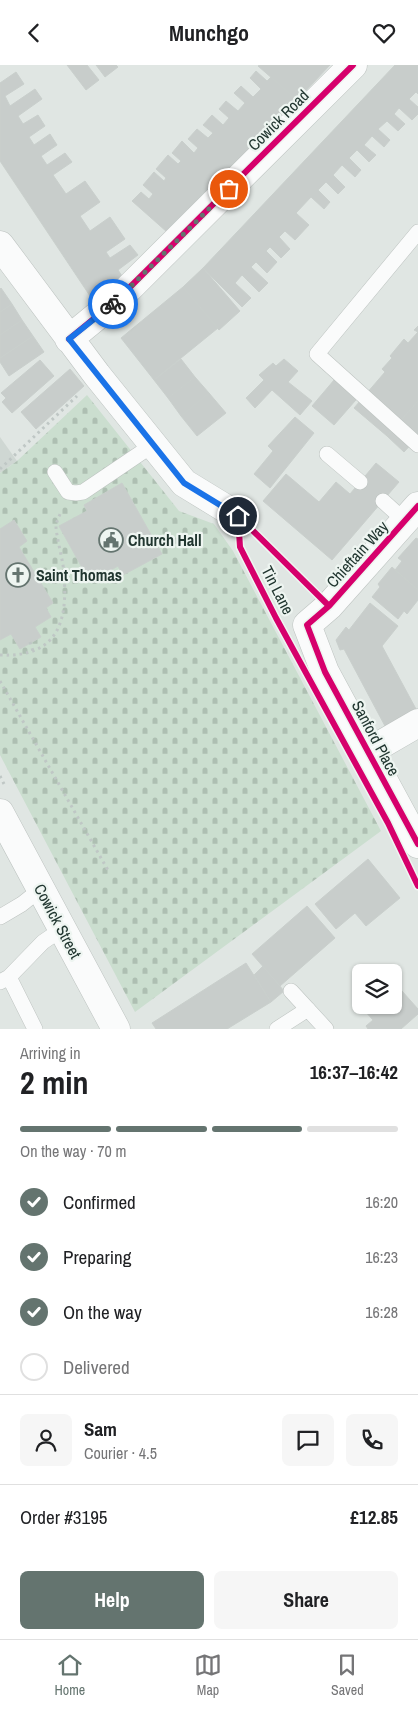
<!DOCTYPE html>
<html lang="en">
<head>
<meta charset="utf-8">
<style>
	:root { --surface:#fff; --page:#f6f6f6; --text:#202124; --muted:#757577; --line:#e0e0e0; --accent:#64746f }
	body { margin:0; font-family:"Archivo Narrow",sans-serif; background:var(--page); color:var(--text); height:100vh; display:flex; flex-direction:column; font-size:19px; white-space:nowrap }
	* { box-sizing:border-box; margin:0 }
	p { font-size:16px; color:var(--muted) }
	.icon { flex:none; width:28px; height:28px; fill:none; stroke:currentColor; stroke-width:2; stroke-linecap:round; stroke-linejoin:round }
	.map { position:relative; height:964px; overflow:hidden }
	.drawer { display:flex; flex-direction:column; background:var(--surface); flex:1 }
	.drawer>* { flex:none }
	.buttons { position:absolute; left:352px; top:899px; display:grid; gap:10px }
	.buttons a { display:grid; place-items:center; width:50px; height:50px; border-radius:8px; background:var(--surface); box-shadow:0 1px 4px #0004; font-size:25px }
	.pin { position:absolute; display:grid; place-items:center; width:42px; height:42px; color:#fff; margin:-21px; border:2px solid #fff; border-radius:50%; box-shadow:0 1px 5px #0007 }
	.courier { position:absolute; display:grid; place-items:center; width:50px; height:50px; margin:-25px; border:4px solid #1a73e8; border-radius:50%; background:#fff; color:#222; box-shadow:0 1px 6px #0007 }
	.overview em { font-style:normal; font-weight:800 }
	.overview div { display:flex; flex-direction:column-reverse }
	.overview { display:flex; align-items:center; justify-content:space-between; height:85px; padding:0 20px }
	h1 { font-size:32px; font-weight:800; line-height:38px }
	.bar { display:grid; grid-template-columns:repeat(4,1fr); gap:8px 5px; align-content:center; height:60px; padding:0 20px }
	.bar i { height:6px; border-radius:4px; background:var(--line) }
	.bar .current { background:var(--accent) }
	.bar p { grid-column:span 4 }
	.line { display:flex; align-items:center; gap:12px; padding:0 20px; border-top:1px solid var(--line) }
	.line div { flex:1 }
	.round { display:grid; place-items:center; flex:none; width:52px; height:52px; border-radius:8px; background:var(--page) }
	ol { padding:0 20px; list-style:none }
	li { display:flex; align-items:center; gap:15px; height:55px }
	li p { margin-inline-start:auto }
	li .icon { padding:5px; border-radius:50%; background:var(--accent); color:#fff; stroke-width:4 }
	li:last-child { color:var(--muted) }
	li i { width:28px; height:28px; border:2px solid var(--line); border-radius:50% }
	.button { display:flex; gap:10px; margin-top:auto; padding:10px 20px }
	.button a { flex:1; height:58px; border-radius:8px; background:var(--accent); color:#fff; font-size:20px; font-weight:800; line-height:58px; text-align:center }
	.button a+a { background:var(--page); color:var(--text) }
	header { display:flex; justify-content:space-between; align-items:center; height:65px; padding:0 20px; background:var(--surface); font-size:22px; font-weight:800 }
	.tabs { display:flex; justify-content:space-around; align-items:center; height:70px; border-top:1px solid var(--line); background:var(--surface); font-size:14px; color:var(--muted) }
	.tabs a { display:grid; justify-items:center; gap:2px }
	.tabs .current { color:var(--accent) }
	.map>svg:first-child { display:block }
	.built { fill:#cfd7d3 }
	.cemetery { fill:url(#cemetery-stones) }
	.building { fill:#c8cdcb; stroke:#c9cfcc }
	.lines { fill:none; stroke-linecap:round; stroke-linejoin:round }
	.service-casing { stroke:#bdc3c0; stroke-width:16 }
	.minor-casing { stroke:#bdc3c0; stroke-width:29 }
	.secondary-casing { stroke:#bdc3c0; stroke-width:29 }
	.path { stroke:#bfc7c5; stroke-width:3; stroke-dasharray:2.5 4; stroke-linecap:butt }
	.service { stroke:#fafbfb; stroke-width:15 }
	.minor { stroke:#fafbfb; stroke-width:28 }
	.secondary { stroke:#fafbfb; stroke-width:28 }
	.cycleway-casing { stroke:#eef5f1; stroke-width:9 }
	.cycleway { stroke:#d6006c; stroke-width:6 }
	.done { stroke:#64746f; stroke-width:5; stroke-dasharray:0 9 }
	.route { stroke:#1a73e8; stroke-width:6 }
	.labels { text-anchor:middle; stroke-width:4.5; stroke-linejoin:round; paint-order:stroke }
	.street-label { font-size:16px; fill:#213630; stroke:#eef5f1 }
	.poi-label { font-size:16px; font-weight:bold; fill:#213630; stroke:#eef5f1; text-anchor:start }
</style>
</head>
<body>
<header><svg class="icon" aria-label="back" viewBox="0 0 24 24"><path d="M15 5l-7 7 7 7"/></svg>Munchgo<svg class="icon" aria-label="heart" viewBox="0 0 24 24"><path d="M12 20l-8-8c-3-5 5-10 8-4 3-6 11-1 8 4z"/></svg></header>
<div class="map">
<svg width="418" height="964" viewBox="0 0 418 964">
	<defs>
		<pattern id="cemetery-stones" width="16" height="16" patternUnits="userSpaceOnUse" patternTransform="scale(1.25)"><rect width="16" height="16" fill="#cbdecf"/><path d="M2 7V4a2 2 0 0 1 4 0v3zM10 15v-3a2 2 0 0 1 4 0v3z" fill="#aebfb2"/></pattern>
	</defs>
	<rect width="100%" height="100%" fill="#e0e6e3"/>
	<path class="built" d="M0,372l17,24 -17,12z"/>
	<path class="cemetery" d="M87,330l92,116 35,13 19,27 148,280 -246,181 -135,-257v-282l17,-12z"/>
	<path class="building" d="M67,0h20l12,15 -13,10z
		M96,0h20l2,2 -13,10z
		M260,0h70l-33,35 -39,-34z
		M395,0h23v29l-2,-2 -7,7 9,8v7l-6,6 -13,-12 -5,6 11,10 -7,7 -11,-10 -9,8 12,11 -6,7 -12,-11 -8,9 12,10 -7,7 -12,-12 -8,8 12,12 -6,7 -13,-12 -9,10 12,12 -7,7 -12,-12 -8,8 12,12 -6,7 -13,-12 -15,16 13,12 -14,15 -10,-9 -6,6 11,12 -9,9 -11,-11 -4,4 11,11 -10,11 -11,-11 -5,5 17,16 -9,9 -17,-17 -7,8 16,15 -9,9 -39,-39z
		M256,6l11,10 4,-4 26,23 -130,132 -35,-31 9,-9 8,7 4,-5 -10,-9 11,-13 10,9 2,-3 -10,-9 12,-14 10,9 3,-3 -9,-8 10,-12 12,12 4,-5 -10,-9 9,-10 11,9 5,-5 -10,-8 9,-10 11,10 6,-7 -10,-9 7,-8 12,10 7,-8 -11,-10 7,-7 12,11 8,-8 -11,-11z
		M16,7l8,12 -19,12 5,10 25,-17 7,10 -24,17 5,8 15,-9 7,11 -16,11 5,8 16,-11 7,11 -16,11 6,9 18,-12 7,9 -19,13 13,19 19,-13 15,21 -20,14 10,15 20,-14 15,22 -19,13 4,6 20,-13 8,10 -20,15 6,9 -32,20 -92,-138v-78z
		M203,203l37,43 -21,19 -36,-43z
		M183,222l35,41 -64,52 -33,-42z
		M1,223l11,16 -12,8v-23z
		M12,239l10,16 -22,15v-23z
		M22,255l11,16 -33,22v-23z
		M418,261v75l-31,35 -33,-28 31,-36 -3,-3 10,-11 -2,-2 14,-17 4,4 10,-11 -4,-2z
		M33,271l11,16 -35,24 -9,-14v-4z
		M181,294l14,18 -27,21 -14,-18z
		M284,294l14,12 -10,11 24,19 -12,14 -28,-25 -17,18 -9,-10 18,-18 -5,-5 14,-12 3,3z
		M40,295l14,16 -42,37 -10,-11 4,-4 -5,-5z
		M70,304l14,17 -48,43 -15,-17z
		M340,308l22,20 -28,32 -22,-19z
		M195,312l14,16 -28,23 -13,-18z
		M209,328l17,20 -29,23 -16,-20z
		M418,336v36l-14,15 -17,-16z
		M295,352l19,16 -44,55 -16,-14 19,-23 -5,-5z
		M376,398l23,19 -67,78 -69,-59 23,-27 33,28 17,-20 14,12z
		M122,418l40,71 -39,21 -5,-9 -28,16 -31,-56 28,-15 -3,-6z
		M14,455l13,21 -8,6 34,56 -7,5 5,9 -16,10 6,10 -21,12 -9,-15 -11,6v-111z
		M416,473l2,1v51l-23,-20 7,-9 -4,-3z
		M392,502l26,23v10l-11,14 -3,-3 -6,8 -26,-22 8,-10 -2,-3z
		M370,538l28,23 -16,20 34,63 -31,17 -41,-77 -4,1 -4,-10 10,-13 3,3z
		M368,794l32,39 -34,28 -11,-13 -19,16 -21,-25z
		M307,841l28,32 -55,48 -28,-32z
		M246,898l25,39 -44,27h-71l-4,-6z
		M263,901l21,25 -13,11 -17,-27z
		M394,917l24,27v5l-17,15h-33l-2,-3 7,-6 -19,-21 7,-6v12h33z"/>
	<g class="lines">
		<g class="service-casing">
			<path id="service" d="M418,167l-101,122 101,91
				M327,389l33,28
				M55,407l13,20 8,1 7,-1 71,-48
				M383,436l22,20
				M0,852l22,-13 20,-16
				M9,912l26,52
				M0,917l9,-5 34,-35 19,-13
				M291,926l35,38
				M277,964l31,-20"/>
		</g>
		<g class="minor-casing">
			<path id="minor" d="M0,180l97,130 87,108 54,33
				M69,274l50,-41 234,-233
				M418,441l-89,100 -22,19 18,47 93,172
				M368,687l50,-29"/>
		</g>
		<g class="secondary-casing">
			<path id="secondary" d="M0,748l116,216"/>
		</g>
		<path class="path" d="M0,404l77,-73
			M30,577l3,9
			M0,590c62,3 69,-39 63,-90 -2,-12 -6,-26 -7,-38 0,-5 3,-10 5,-15
			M0,616l109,191
			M0,711l4,8"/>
		<use href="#service" class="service"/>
		<use href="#minor" class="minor"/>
		<use href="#secondary" class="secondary"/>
		<g class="cycleway-casing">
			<path id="cycleway" d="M69,274l50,-41 234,-233
				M418,441l-89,100 -22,19 18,47 93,172
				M238,451l2,31 36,71 112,205 30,63
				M238,451l91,90"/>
		</g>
		<use href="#cycleway" class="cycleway"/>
	</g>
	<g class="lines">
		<path class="done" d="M113,239l116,-115"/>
		<path class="route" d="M113,239l-44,35 115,144 54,33"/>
	</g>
	<defs>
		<g id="civic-ring" transform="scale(1.25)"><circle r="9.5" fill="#eef5f1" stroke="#64746f" stroke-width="1.5"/><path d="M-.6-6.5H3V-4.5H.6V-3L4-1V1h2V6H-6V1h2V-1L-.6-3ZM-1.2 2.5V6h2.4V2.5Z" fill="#64746f"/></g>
		<g id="church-ring" transform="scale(1.25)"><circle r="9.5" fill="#eef5f1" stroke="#64746f" stroke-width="1.5"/><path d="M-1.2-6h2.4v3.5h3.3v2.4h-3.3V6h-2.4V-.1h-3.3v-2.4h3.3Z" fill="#64746f"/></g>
	</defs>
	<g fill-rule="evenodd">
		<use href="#civic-ring" x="111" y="475"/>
		<use href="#church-ring" x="18" y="510"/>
	</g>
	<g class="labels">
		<g class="street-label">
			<text transform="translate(278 55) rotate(-45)" y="6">Cowick Road</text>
			<text transform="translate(357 489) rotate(-48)" y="6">Chieftain Way</text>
			<text transform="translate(278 525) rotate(63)" y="6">Tin Lane</text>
			<text transform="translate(376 673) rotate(62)" y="6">Sanford Place</text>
			<text transform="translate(58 856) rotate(62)" y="6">Cowick Street</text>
		</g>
		<g class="poi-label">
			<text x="128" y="481">Church Hall</text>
			<text x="36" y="516">Saint Thomas</text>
		</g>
	</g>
</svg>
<div class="buttons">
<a><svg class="icon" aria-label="layers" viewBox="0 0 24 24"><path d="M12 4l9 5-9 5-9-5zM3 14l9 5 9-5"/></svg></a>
</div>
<div class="pin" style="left:229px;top:124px;background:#ea580c"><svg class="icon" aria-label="bag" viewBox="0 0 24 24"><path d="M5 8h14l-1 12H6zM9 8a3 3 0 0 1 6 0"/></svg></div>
<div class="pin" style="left:238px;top:451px;background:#1f2937"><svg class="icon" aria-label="home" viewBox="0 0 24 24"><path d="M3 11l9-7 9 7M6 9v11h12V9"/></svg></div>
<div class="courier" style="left:113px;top:239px"><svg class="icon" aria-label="bike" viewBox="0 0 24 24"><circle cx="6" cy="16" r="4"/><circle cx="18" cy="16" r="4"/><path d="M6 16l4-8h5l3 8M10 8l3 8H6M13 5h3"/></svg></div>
</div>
<section class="drawer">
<div class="overview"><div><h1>2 min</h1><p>Arriving in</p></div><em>16:37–16:42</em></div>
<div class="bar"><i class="current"></i><i class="current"></i><i class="current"></i><i></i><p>On the way · 70 m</p></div>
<ol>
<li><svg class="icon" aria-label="check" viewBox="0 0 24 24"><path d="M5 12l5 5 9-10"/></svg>Confirmed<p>16:20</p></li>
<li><svg class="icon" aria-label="check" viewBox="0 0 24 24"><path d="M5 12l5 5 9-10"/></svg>Preparing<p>16:23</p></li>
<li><svg class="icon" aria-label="check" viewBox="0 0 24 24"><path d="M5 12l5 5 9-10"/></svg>On the way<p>16:28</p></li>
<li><i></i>Delivered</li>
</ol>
<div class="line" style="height:90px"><a class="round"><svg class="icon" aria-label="person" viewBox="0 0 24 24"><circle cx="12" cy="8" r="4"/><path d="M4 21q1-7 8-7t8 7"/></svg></a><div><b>Sam</b><p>Courier · 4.5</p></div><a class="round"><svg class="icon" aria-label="chat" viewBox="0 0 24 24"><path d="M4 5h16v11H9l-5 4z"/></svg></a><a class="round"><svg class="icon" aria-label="phone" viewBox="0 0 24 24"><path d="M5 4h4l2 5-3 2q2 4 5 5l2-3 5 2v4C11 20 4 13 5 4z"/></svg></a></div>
<div class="line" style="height:65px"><div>Order #3195</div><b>£12.85</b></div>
<div class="button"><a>Help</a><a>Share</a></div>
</section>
<nav class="tabs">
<a class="current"><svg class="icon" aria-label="home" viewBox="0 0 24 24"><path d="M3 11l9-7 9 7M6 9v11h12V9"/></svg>Home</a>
<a><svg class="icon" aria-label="map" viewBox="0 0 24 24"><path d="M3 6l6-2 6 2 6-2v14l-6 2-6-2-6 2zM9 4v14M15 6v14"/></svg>Map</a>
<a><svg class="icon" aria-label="saved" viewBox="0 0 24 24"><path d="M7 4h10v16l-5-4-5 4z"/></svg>Saved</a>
</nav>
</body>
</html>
